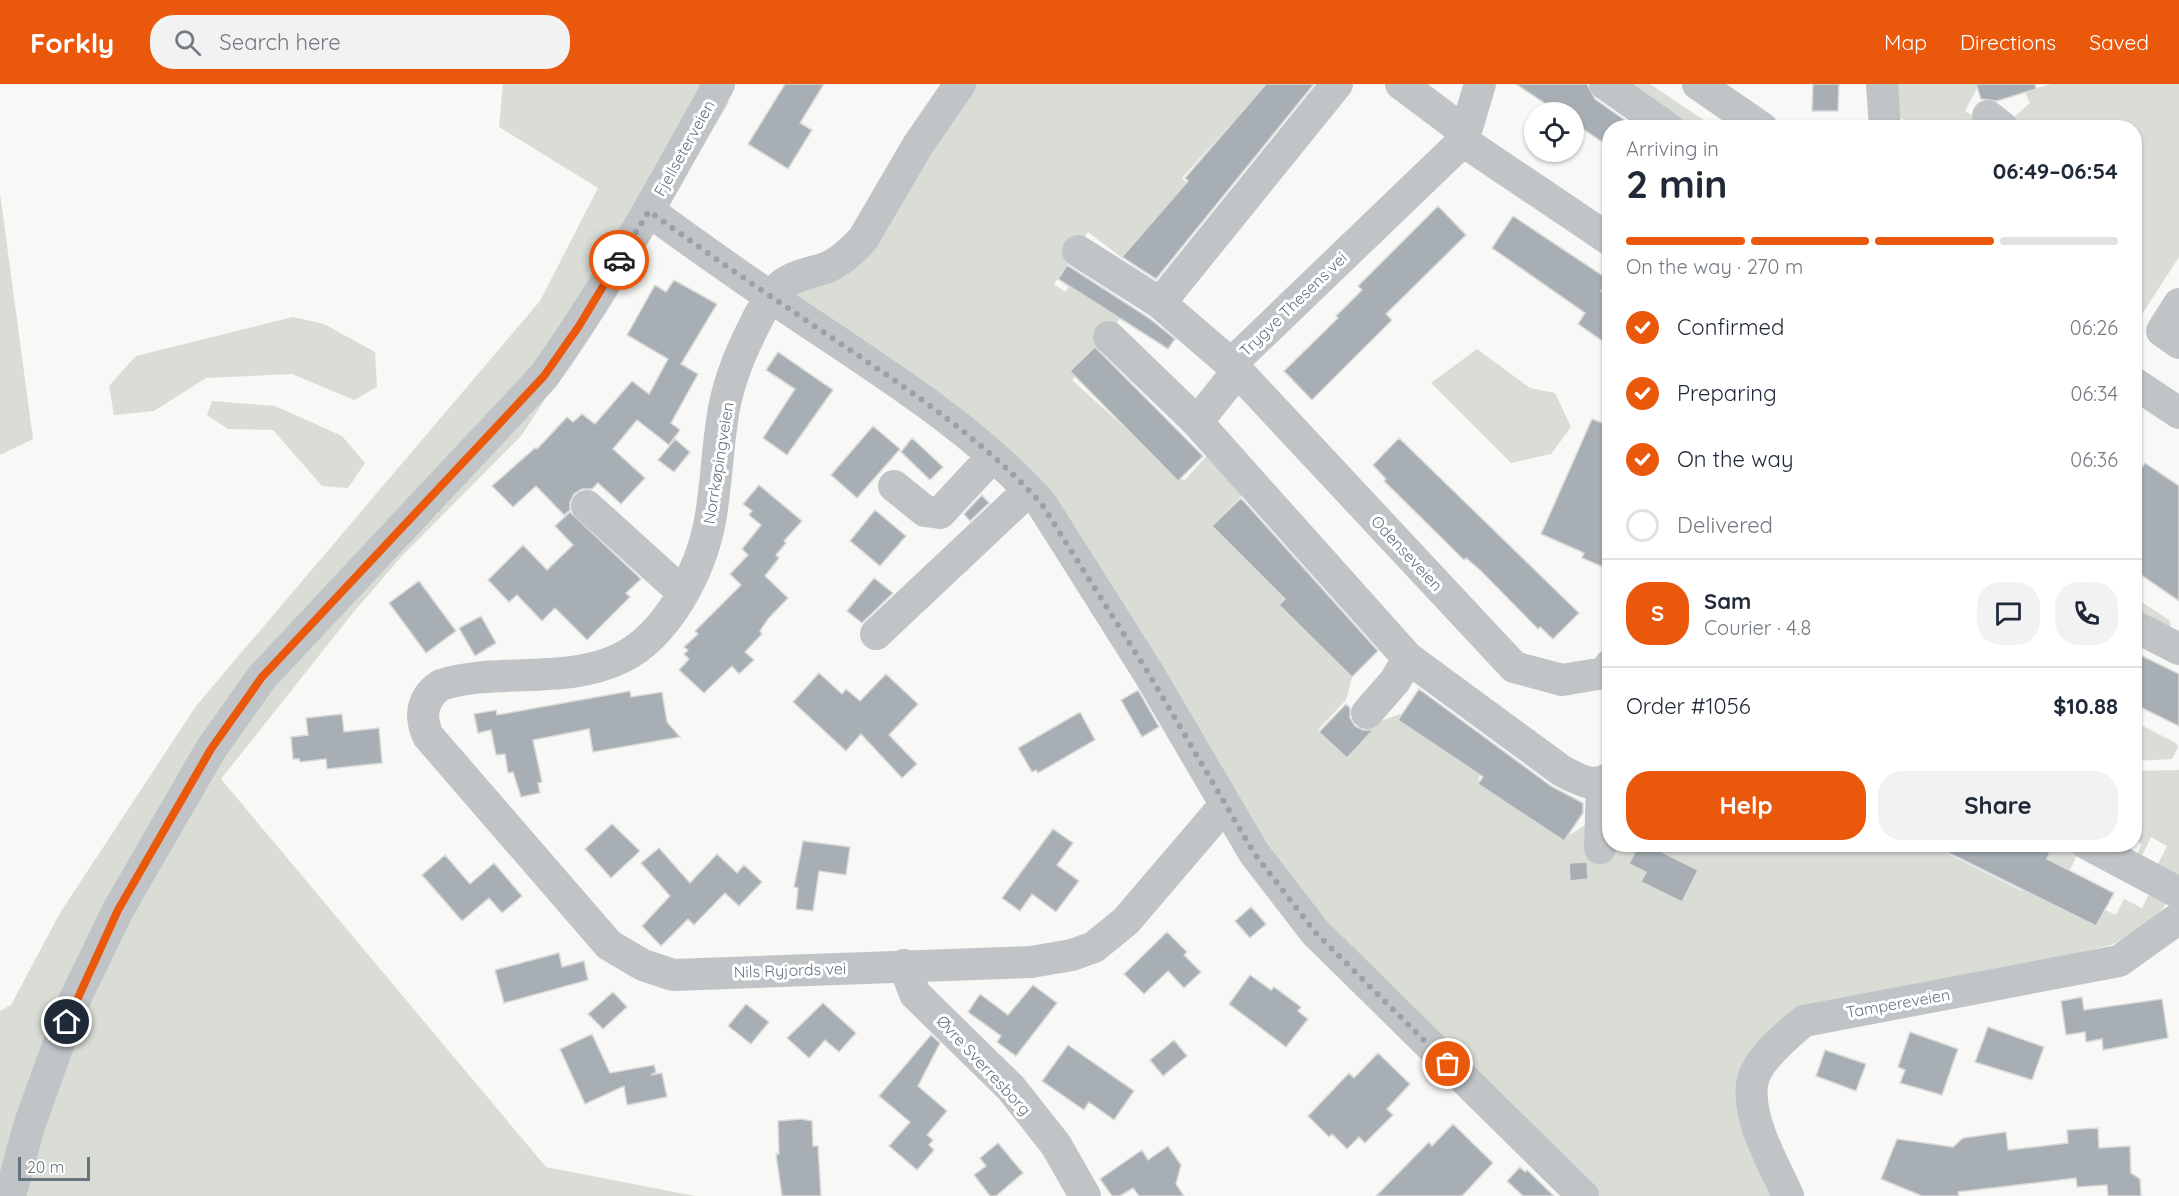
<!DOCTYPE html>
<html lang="en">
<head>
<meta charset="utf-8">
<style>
	:root { --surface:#fff; --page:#f2f2f3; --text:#1f2937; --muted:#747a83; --line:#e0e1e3; --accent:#ea580c }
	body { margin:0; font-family:Quicksand,sans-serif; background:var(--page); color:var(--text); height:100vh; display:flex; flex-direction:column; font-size:22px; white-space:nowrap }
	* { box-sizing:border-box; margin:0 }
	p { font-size:20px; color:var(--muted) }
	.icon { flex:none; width:33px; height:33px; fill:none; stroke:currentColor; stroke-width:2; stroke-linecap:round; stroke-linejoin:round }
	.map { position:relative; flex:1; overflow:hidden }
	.drawer { position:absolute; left:1602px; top:36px; width:540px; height:732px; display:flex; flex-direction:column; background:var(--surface); border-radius:24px; box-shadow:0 2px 4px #0004 }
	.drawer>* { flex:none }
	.buttons { position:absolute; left:1524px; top:18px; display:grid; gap:12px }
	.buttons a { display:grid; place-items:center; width:60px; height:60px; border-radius:50%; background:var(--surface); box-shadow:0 2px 4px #0004; font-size:30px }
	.scale { position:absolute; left:18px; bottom:15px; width:72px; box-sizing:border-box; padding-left:6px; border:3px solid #66747e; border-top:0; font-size:16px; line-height:21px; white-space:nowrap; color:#66747e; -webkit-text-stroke:4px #fff; paint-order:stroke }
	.pin { position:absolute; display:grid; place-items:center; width:51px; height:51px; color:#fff; margin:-26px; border:3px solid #fff; border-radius:50%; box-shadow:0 2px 6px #0007 }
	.courier { position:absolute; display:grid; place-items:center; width:60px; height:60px; margin:-30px; border:4px solid #ea580c; border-radius:50%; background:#fff; color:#222; box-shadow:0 2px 8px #0007 }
	.headline em { font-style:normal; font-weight:800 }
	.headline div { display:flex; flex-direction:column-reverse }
	.headline { display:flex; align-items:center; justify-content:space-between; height:102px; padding:0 24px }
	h1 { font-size:39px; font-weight:800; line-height:45px }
	.bar { display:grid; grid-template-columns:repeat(4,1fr); gap:9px 6px; align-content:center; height:72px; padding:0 24px }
	.bar i { height:8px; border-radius:4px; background:var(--line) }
	.bar .on { background:var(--accent) }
	.bar p { grid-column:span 4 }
	.line { display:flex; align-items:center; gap:15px; padding:0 24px; border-top:2px solid var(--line) }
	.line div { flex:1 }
	.round { display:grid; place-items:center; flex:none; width:63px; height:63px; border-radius:24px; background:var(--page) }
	ol { padding:0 24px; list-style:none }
	li { display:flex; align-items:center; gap:18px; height:66px }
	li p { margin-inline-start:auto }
	li .icon { padding:6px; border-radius:50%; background:var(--accent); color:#fff; stroke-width:4 }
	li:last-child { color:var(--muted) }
	li i { width:33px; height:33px; border:3px solid var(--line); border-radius:50% }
	.primary-button { display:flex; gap:12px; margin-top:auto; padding:12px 24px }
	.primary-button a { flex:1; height:69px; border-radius:24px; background:var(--accent); color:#fff; font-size:24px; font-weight:800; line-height:69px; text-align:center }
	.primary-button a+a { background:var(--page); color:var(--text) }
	header { display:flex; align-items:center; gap:36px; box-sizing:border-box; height:84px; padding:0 30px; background:var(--accent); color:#fff }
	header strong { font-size:28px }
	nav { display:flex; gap:33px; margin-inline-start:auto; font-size:21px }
	.search { width:420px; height:54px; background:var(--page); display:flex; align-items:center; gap:15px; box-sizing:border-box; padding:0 21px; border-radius:24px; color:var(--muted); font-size:22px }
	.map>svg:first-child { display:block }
	.green { fill:#d9ddd6 }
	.building { fill:#a8afb4; stroke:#dadad9; stroke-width:1.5 }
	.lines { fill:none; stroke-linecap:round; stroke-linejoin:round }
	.minor { stroke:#c0c4c7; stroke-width:32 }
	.done { stroke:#99a2a8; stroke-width:6; stroke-dasharray:0 10.8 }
	.route { stroke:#ea580c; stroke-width:8 }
	.labels { text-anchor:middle; stroke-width:6; stroke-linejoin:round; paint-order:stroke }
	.street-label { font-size:16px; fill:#66747e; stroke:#fff }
</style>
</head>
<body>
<header>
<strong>Forkly</strong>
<div class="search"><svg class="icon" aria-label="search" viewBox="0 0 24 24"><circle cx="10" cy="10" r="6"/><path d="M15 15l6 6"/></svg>Search here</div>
<nav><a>Map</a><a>Directions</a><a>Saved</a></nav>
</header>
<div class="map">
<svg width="2179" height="1112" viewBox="0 0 2179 1112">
	<rect width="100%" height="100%" fill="#f8f8f6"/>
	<path class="green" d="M503,0h201l25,18 -78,132 -129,201 -121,122 -49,57 -131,165 325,388 149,29h-695v-185l11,-6 49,-92 136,-207 344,-405 58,-113 -99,-61z
		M969,0h298l-85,94 5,5 -66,74 -33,-25 -34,52 11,8 5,-7 50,33 -19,30 -29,32 112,101 29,-32 30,45 -29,30 73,71 -5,6 72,70 -8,29 -28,30 27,24 27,-30 28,-10 86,51 -8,14 93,55 30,-19 9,29 320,1 92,46 11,-23 8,3 9,-18 -16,-8h26l18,8 -25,51 44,22 8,-16 11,5 8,-16 18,9 6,-12 7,-2 13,6c-8,19 -39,36 -57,45l-308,76 -51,62 36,113h-205l-268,-264 -274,-429 -270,-206 80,-45z
		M1615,0h35l64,43h-35z
		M1893,0h83l1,4 -12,23 13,8 -4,8c-28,0 -56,6 -78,-13z
		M2051,0h128v173l-44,68 -1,-197 -113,-1 -7,-10 16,-14 -5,-11z
		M0,109l33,246 -33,16z
		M293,233l31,7 51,28 2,35 -23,13 -62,-26 -86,4 -52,33 -40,4 -5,-29 27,-30z
		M1477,265l53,39 25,5 16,34 -20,27 -40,9 -80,-80z
		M212,317l63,5 67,30 23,27 -17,25 -26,-2 -49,-56 -45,-1 -21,-14z
		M2134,513l35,23 2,5 -9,8 -27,-14z
		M2135,638l41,21 2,4 -6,12 -37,2z
		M2179,686v111l-24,-11 12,-24 -16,-9 -12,25 -5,-3 8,-15 -7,-4v-69z"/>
	<path class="building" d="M785,0h39l-24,39 12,7 -24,39 -40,-25z
		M1266,0h48l-158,195 -34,-22 66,-76 -3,-3z
		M1516,0h71l8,15 41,29h-26v19l-36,-24v-11h-16z
		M1813,0h26l-1,27h-26z
		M1976,0h59l1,5 -39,12 -16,-2z
		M1438,122l28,29 -80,79 6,6 -80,80 -28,-29 54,-53 -2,-2 26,-26 -4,-4z
		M1513,132l96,64 -8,11 9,6v49l-32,-22 7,-11 -93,-65z
		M1067,181l82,53 26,21 -7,10 -110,-70z
		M674,196l43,24 -36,60 17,10 -27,49 9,7 -11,15 -32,-25 -24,29 32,29 -24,26 -23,-21 -6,6h-10l-8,5 -4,8v8l-6,5 -28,-29 -23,21 -21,-21 43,-38 2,1 30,-32 6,5 9,-8 13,10 37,-43 17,13 19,-35 -41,-24 28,-50 11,7z
		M1095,263l108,109 -25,25 -108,-110z
		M778,268l55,38 -46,65 -24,-17 32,-49 -29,-19z
		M1592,335l18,7v144l-28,-12 2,-5 -43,-19z
		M873,342l27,23 -43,49 -26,-23z
		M912,354l31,29 -13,13 -29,-28z
		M1399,354l180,175 -26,26 -13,-12 -2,2 -58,-59 -14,-12 -2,2 -80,-79 2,-2 -13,-14z
		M675,355l15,13 -16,20 -16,-12z
		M2145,379l34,23v115l-45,-31v-91z
		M759,401l43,36 -18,20 2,2 -10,12 3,3 -14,18 23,22 -20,21 -8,12 2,3 -17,18 9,8 -15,14 -7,-8 -28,27 -25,-23 10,-11 -5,-5 4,-4 -4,-3 14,-13 -3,-3 46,-46 -11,-11 18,-19 -6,-6 19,-24 -12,-10 3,-4 -9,-7z
		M982,411l7,8 -19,18 -6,-7z
		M1241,414l137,153 -26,26 -73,-72 6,-6 -73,-73z
		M875,426l31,26 -26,30 -30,-25z
		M570,428l71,67 -15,14 4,4 -43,43 -32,-32 -13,13 -25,-26 -8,7 -21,-22 35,-35 24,25 26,-25 -18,-19z
		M874,494l19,15 -31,30 -15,-12z
		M419,497l37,50 -30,22 -37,-50z
		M481,532l15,27 -21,13 -16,-28z
		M2134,568l45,22v52l-45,-22z
		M819,589l23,21 4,-5 14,12 26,-27 32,30 -29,31 28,29 -15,14 -41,-44 -15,17 -53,-49z
		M1419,605l132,97 32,17v10l-19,28 -86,-57 5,-7 -85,-57z
		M1138,606l21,37 -17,10 -21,-37z
		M630,607l1,6 31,-5 5,30 13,15 -87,15 -4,-23 -56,11 9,42 -4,1 2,10 -19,4 -8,-25 -5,1 -3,-19 -9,1 -5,-25 -13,3 -4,-19 22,-4 1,5z
		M1346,620l4,4v10l5,8 8,4h10l-26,28 -28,-26z
		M1080,628l15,28 -57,33 -2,-3 -4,2 -14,-24z
		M342,630l2,18 35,-4 3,35 -55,6 -1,-10 -26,3 -1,-3h-6l-2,-22 17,-2 -2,-17z
		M612,740l28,27 -29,27 -26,-29z
		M1053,745l20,14 -16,22 22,16 -23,31 -24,-18 -12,17 -18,-13z
		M803,757l47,6 -4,28 -27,-4 -6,40 -17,-2 2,-21 -4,-1z
		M1639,760h7l52,26 -16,32 -41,-20 5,-10 -17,-8z
		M1931,760h102l17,9 -3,6 67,34 -18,33z
		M659,764l31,35 27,-29 20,19 7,-8 18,17 -23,24 -14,-13 -31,32 -6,-6 -27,27 -19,-20 28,-30 -29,-33z
		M445,771l25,29 24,-21 28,33 -20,17 -13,-15 -27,23 -40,-46z
		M1587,778l1,17 -18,2 -1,-18z
		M1251,823l15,17 -16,14 -15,-17z
		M1167,848l20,20 -3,3 17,17 -17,16 -16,-17 -24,23 -20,-20z
		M559,869l3,14 22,-6 4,19 -84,23 -9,-33z
		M1250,891l21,15 3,-3 27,20 -3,4 10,8 -22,28 -57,-43z
		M1033,901l24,18 -41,53 -19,-14 4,-6 -33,-24 12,-18 28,21z
		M613,908l14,15 -24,22 -15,-15z
		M2082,913l2,13 78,-11 6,39 -65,12 -1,-11 -16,3 -1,-10 -19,3 -5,-34z
		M823,919l33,30 -17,19 -14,-12 -16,18 -22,-20z
		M746,920l23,18 -18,22 -23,-18z
		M1988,943l56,20 -12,33 -57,-18z
		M1910,948l48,17 -16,46 -42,-12 5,-13 -7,-3z
		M592,950l18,39 44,-8 2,7 -5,3 11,-2 5,24 -40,8 -3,-19 -39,18 -25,-55z
		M931,951l9,8 -22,43 29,25 -20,24 6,5 -4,5 5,5 -17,20 -28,-24 21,-24 -31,-26z
		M1174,956l13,16 -24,20 -13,-16z
		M1068,961l66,46 -20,29 -25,-18 -5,8 -42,-29z
		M1825,966l41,14 -10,27 -40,-15z
		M1378,969l32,31 -23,25 6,6 -28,28 -6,-6 -12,12 -15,-15 -3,3 -21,-21 41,-43 5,5z
		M801,1035l11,2 1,25h5l3,50h-39l-6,-42h3l-1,-33z
		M1453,1040l40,39 -31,33h-86l53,-54 3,4z
		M2098,1044l1,20 31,-2 1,27 9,6 1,17h-33l-1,-11 -30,2 -1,-9 -118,14 1,4h-37l-41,-17 16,-40 56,8 10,-9 43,-6 2,18 60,-7 -1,-13z
		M998,1059l25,30 -27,23h-6l-16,-21 12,-9 -6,-8z
		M1168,1062l13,19 -5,19 8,12h-45l-6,-8 -13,8h-8l-12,-17 42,-29 6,10z
		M1520,1083l5,5 2,-2 27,26h-31l-16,-15z"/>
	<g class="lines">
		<path class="minor" d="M960,0l-42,61 -55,94c-10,11 -21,22 -35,28 -15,6 -33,7 -46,18 -12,10 -22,28 -28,41 -15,29 -28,63 -32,95 -5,33 -6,67 -12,100 -9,49 -42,114 -89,137 -55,27 -123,9 -180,27 -19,12 -22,31 -13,51l181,209 34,20 30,10 358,-13 41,-7 22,-8 32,-26 99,-116
			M1337,0l-177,219 71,61 283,303 48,13 42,-7 6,-8
			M1401,0l64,48
			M1605,0l63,44
			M1698,0l64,44
			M1882,0l3,44
			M1988,32l15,12
			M1463,57l147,99
			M649,127c59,43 119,85 180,125 75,50 151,100 212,167l108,171 105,179 61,79 268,264
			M1078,167l82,52
			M2179,220l-17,27 17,12
			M1109,253l88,85
			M1231,280l232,-223 17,-57
			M1237,288l-40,50 211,236 154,113c16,8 31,18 48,7
			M2134,299l45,30
			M894,402l31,25 15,2 53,-57
			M587,422l95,86
			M2134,542l45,23
			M876,550l153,-144
			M1367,629l28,-32 13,-23
			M2087,760l92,49
			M1600,764l2,-65
			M904,881l11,29 96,94 45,57 29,51
			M10,1112l19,-70 45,-125 44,-91 93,-161 51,-72 282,-301c66,-93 120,-192 175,-292
			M1788,1112c-14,-32 -40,-74 -36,-111 2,-23 35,-50 52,-64l315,-60 60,-43"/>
	</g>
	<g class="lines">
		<path class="done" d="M619,176l30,-49c64,47 130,91 195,135 70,47 140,95 197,157l108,171 105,179 61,79 133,132"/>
		<path class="route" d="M67,938l51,-112 93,-161 51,-72 282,-301 35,-50 40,-66"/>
	</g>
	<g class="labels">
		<g class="street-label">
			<text transform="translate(684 64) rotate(-61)" y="6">Fjellseterveien</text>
			<text transform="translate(1293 220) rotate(-44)" y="6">Trygve Thesens vei</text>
			<text transform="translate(718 379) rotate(-81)" y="6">Norrkøpingveien</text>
			<text transform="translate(1407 469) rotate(47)" y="6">Odenseveien</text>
			<text transform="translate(790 886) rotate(-2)" y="6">Nils Ryjords vei</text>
			<text transform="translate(1898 919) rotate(-10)" y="6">Tampereveien</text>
			<text transform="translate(984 981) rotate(47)" y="6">Øvre Sverresborg</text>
		</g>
	</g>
</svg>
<div class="buttons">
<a><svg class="icon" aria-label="locate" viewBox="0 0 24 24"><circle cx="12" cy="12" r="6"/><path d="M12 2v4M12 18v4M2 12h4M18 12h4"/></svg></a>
</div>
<div class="scale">20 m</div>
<div class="pin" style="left:1448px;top:980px;background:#ea580c"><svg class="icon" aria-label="bag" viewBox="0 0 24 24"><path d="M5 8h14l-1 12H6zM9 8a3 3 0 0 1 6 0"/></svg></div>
<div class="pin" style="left:67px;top:938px;background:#1f2937"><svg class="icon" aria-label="home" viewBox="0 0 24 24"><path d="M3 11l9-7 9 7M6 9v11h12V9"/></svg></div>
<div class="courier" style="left:619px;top:176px"><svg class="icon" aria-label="car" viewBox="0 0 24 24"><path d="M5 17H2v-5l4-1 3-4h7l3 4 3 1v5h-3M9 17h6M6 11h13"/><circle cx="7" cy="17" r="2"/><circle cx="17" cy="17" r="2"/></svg></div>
<section class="drawer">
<div class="headline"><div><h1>2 min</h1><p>Arriving in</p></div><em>06:49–06:54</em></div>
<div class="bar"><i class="on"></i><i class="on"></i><i class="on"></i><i></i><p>On the way · 270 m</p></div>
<ol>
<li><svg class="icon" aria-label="check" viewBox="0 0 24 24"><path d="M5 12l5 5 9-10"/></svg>Confirmed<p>06:26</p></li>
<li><svg class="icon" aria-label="check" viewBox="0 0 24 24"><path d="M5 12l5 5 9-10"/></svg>Preparing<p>06:34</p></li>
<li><svg class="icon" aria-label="check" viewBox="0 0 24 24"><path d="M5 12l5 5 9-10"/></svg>On the way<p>06:36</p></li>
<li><i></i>Delivered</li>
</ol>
<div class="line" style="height:108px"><b class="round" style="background:var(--accent);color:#fff">S</b><div><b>Sam</b><p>Courier · 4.8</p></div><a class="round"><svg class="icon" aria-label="chat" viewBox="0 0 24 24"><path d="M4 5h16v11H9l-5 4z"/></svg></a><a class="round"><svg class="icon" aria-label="phone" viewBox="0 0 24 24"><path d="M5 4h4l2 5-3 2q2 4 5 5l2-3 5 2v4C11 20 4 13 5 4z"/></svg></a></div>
<div class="line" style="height:78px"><div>Order #1056</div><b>$10.88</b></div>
<div class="primary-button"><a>Help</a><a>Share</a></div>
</section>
</div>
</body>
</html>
